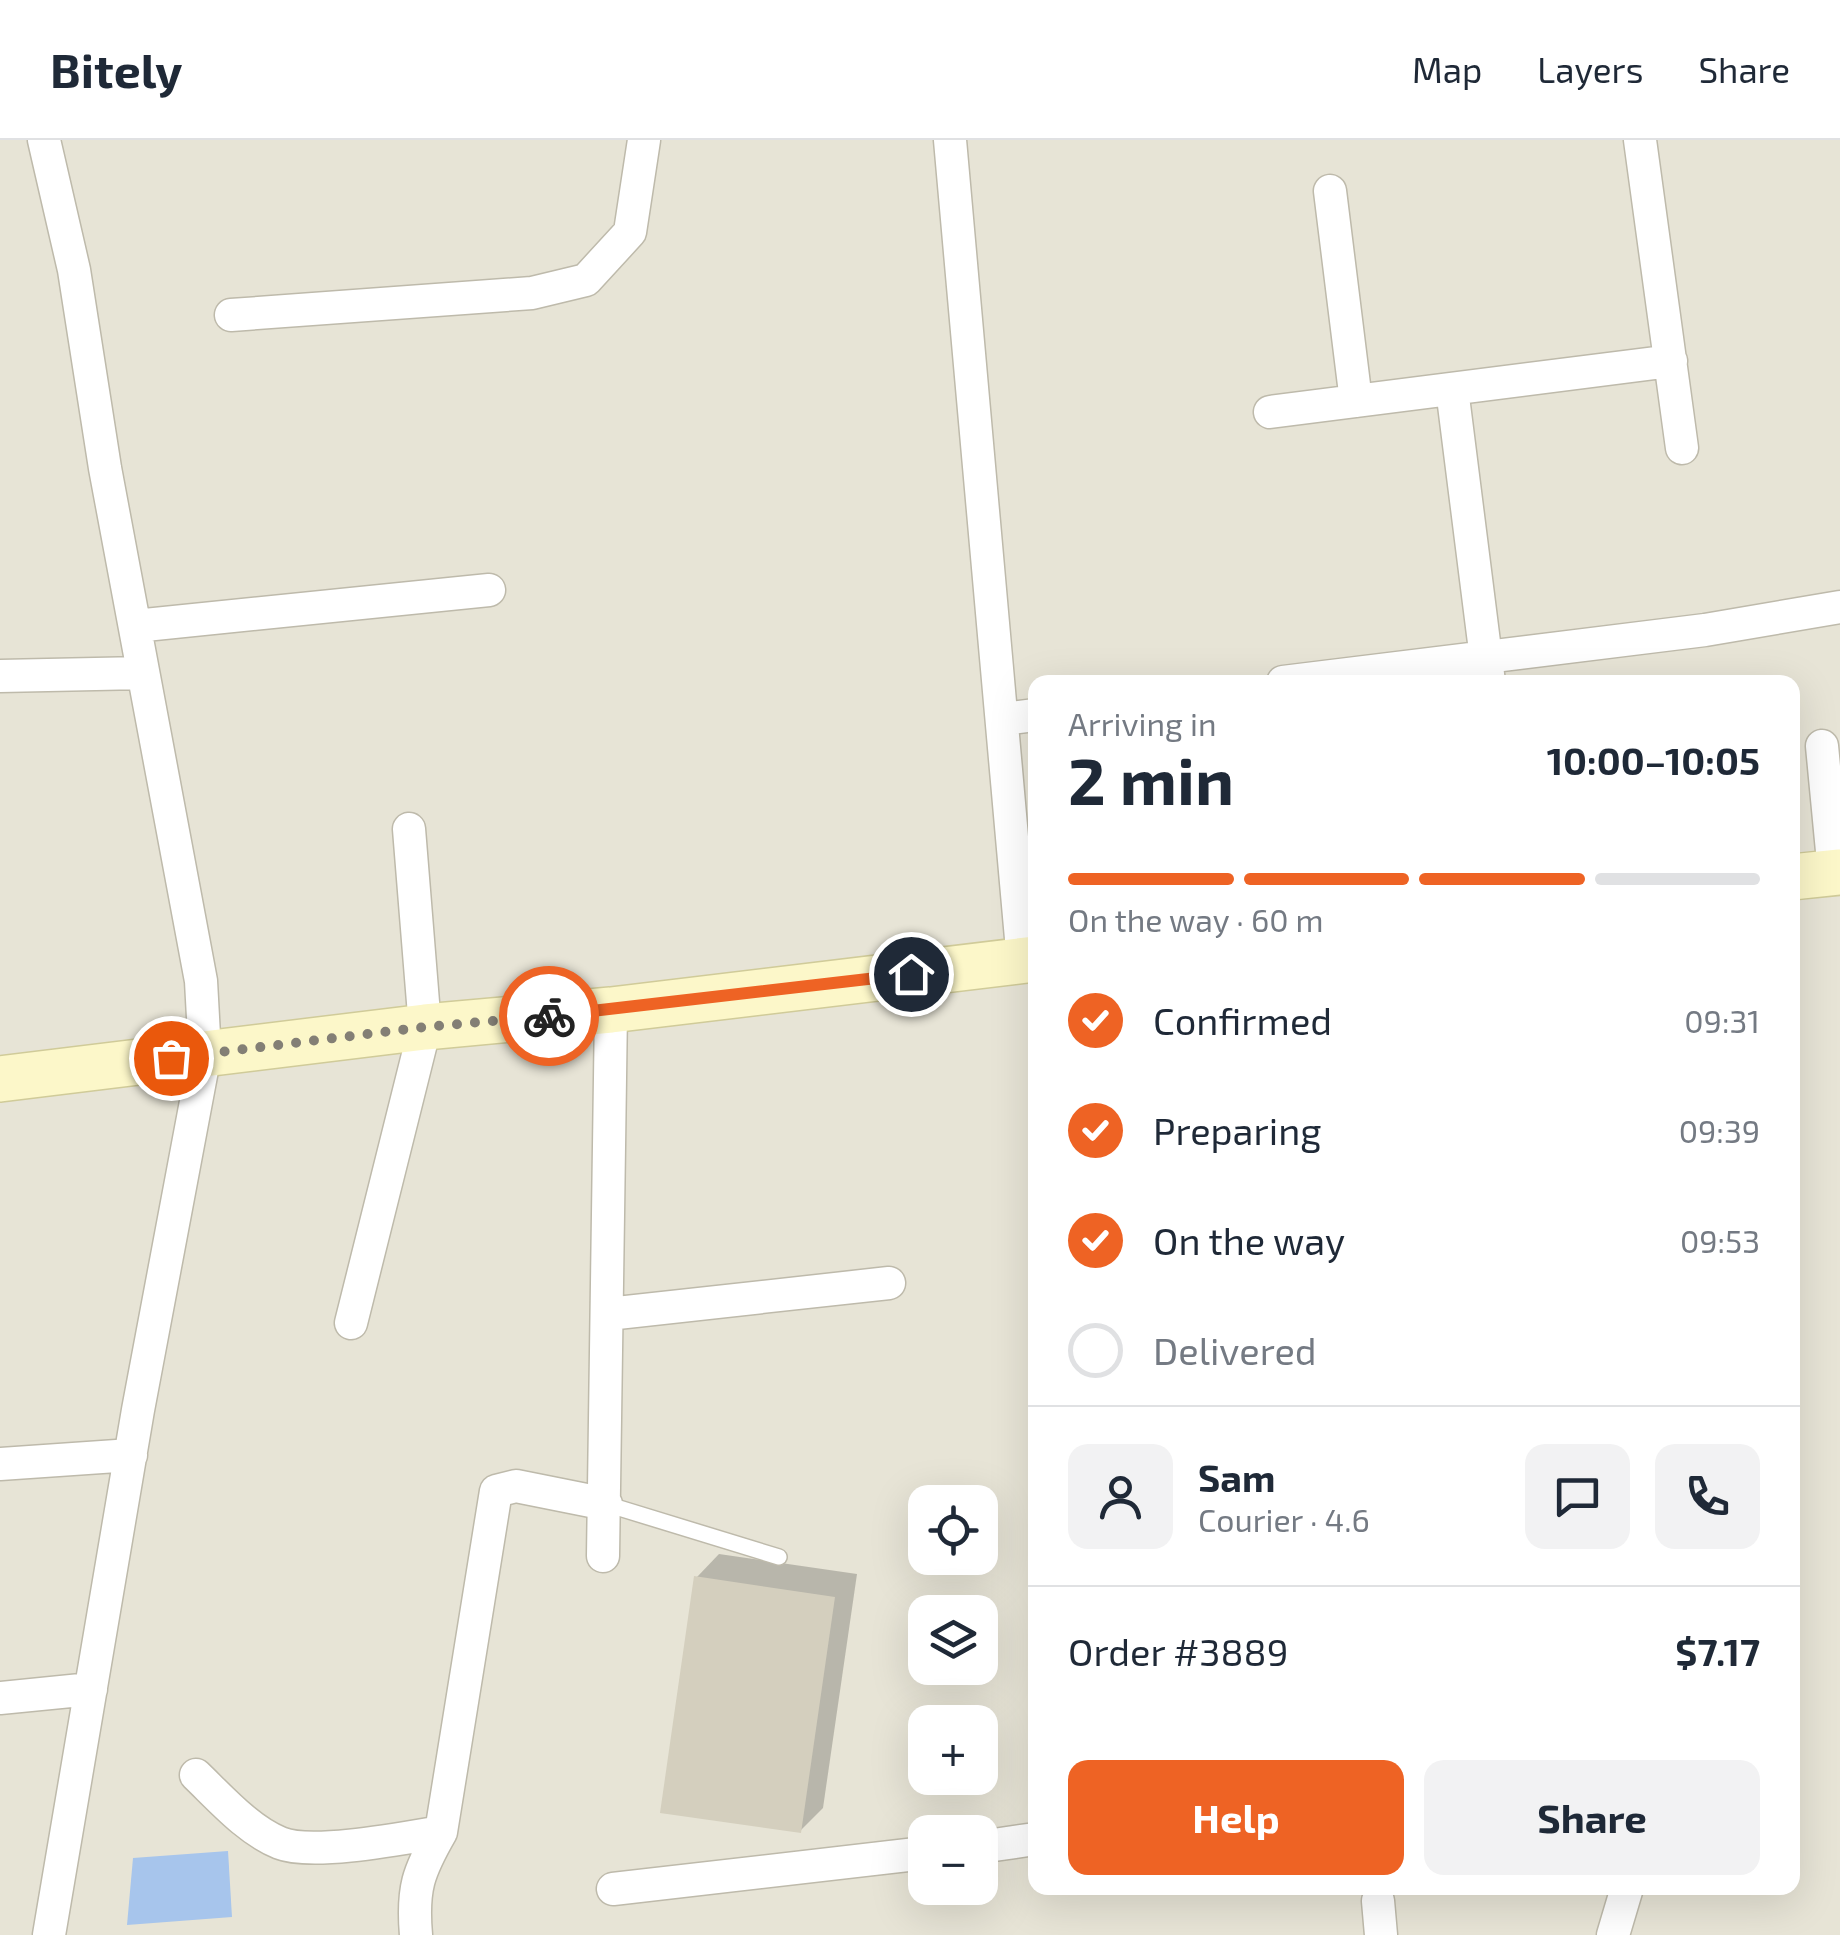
<!DOCTYPE html>
<html lang="en">
<head>
<meta charset="utf-8">
<style>
	:root { --surface:#fff; --page:#f2f2f3; --text:#1f2937; --muted:#747a83; --line:#e0e1e3; --accent:#ee6324 }
	body { margin:0; font-family:"Exo 2",sans-serif; background:var(--page); color:var(--text); height:100vh; display:flex; flex-direction:column; font-size:38px; white-space:nowrap }
	* { box-sizing:border-box; margin:0 }
	p { font-size:32px; color:var(--muted) }
	.icon { flex:none; width:55px; height:55px; fill:none; stroke:currentColor; stroke-width:2; stroke-linecap:round; stroke-linejoin:round }
	.map { position:relative; flex:1; overflow:hidden }
	.panel { position:absolute; left:1028px; top:535px; width:772px; height:1220px; display:flex; flex-direction:column; background:var(--surface); border-radius:20px; box-shadow:0 10px 40px #0002 }
	.panel>* { flex:none }
	.fabs { position:absolute; left:908px; top:1345px; display:grid; gap:20px }
	.fabs a { display:grid; place-items:center; width:90px; height:90px; border-radius:20px; background:var(--surface); box-shadow:0 10px 40px #0002; font-size:50px }
	.pin { position:absolute; display:grid; place-items:center; width:85px; height:85px; color:#fff; margin:-42px; border:5px solid #fff; border-radius:50%; box-shadow:0 2px 10px #0007 }
	.courier { position:absolute; display:grid; place-items:center; width:100px; height:100px; margin:-50px; border:8px solid #ee6324; border-radius:50%; background:#fff; color:#222; box-shadow:0 2px 12px #0007 }
	.summary em { font-style:normal; font-weight:700 }
	.summary div { display:flex; flex-direction:column-reverse }
	.summary { display:flex; align-items:center; justify-content:space-between; height:170px; padding:0 40px }
	h1 { font-size:65px; font-weight:700; line-height:75px }
	.bar { display:grid; grid-template-columns:repeat(4,1fr); gap:15px 10px; align-content:center; height:120px; padding:0 40px }
	.bar i { height:12px; border-radius:8px; background:var(--line) }
	.bar .selected { background:var(--accent) }
	.bar p { grid-column:span 4 }
	.line { display:flex; align-items:center; gap:25px; padding:0 40px; border-top:2px solid var(--line) }
	.line div { flex:1 }
	.round { display:grid; place-items:center; flex:none; width:105px; height:105px; border-radius:20px; background:var(--page) }
	ol { padding:0 40px; list-style:none }
	li { display:flex; align-items:center; gap:30px; height:110px }
	li p { margin-inline-start:auto }
	li .icon { padding:10px; border-radius:50%; background:var(--accent); color:#fff; stroke-width:4 }
	li:last-child { color:var(--muted) }
	li i { width:55px; height:55px; border:5px solid var(--line); border-radius:50% }
	.primary-button { display:flex; gap:20px; margin-top:auto; padding:20px 40px }
	.primary-button a { flex:1; height:115px; border-radius:20px; background:var(--accent); color:#fff; font-size:40px; font-weight:700; line-height:115px; text-align:center }
	.primary-button a+a { background:var(--page); color:var(--text) }
	header { display:flex; align-items:center; gap:60px; box-sizing:border-box; height:140px; padding:0 50px; background:var(--surface); border-bottom:2px solid var(--line) }
	header strong { font-size:48px }
	nav { display:flex; gap:55px; margin-inline-start:auto; font-size:35px }
	.map>svg:first-child { display:block }
	.residential { fill:#e7e4d6; fill-rule:evenodd }
	.water { fill:#a7c5ec }
	.shadow { fill:#0003 }
	.building { fill:#d4cfbe }
	.lines { fill:none; stroke-linecap:round; stroke-linejoin:round }
	.lane-casing { stroke:#bebaab; stroke-width:18 }
	.street-casing { stroke:#bebaab; stroke-width:35 }
	.secondary-casing { stroke:#d0cb99; stroke-width:48 }
	.lane { stroke:#fff; stroke-width:15 }
	.street { stroke:#fff; stroke-width:32 }
	.secondary { stroke:#fcf7c9; stroke-width:45 }
	.done { stroke:#837f75; stroke-width:10; stroke-dasharray:0 18 }
	.route { stroke:#ee6324; stroke-width:12 }
</style>
</head>
<body>
<header>
<strong>Bitely</strong>
<nav><a>Map</a><a>Layers</a><a>Share</a></nav>
</header>
<div class="map">
<svg width="1840" height="1795" viewBox="0 0 1840 1795">
	<rect width="100%" height="100%" fill="#f3f1e8"/>
	<path class="residential" d="M0,0h1840v1795h-1840zM1035,542h757v1206h-757zM925,1362h55v56h-55zM925,1472h55v56h-55zM925,1582h55v56h-55zM925,1692h55v56h-55z"/>
	<path class="water" d="M228,1711l4,66 -105,8 6,-67z"/>
	<path class="shadow" d="M719,1414l138,20 -34,234 -23,23 -103,-254z"/>
	<path class="building" d="M694,1436l141,21 -34,236 -141,-20z"/>
	<g class="lines">
		<g class="lane-casing">
			<path id="lane" d="M606,1364l173,53"/>
		</g>
		<g class="street-casing">
			<path id="street" d="M44,0l30,130 31,198 96,513 4,73 -67,356 -89,525
				M950,0l73,821
				M1640,0l42,308
				M1330,51l26,210
				M231,175l301,-22 54,-13 44,-48 14,-92
				M1452,249l37,293
				M1270,272l401,-51
				M135,486l354,-36
				M0,536l143,-3
				M1283,542l422,-52 135,-23
				M1002,579l33,-4
				M1822,606l12,126
				M608,1174l281,-31
				M351,1183l74,-296 -16,-198
				M0,1324l131,-9
				M603,1416l8,-546
				M0,1558l91,-9
				M196,1635c24,23 52,55 84,68 32,13 125,-5 161,-11
				M980,1707l55,-8
				M613,1749l312,-36
				M1378,1761l3,34
				M416,1795c-4,-46 2,-63 25,-103l55,-341 20,-5 90,18
				M1613,1795l14,-47"/>
		</g>
		<g class="secondary-casing">
			<path id="secondary" d="M1792,737l48,-5
				M0,939l425,-52 186,-17 424,-51"/>
		</g>
		<use href="#lane" class="lane"/>
		<use href="#street" class="street"/>
		<use href="#secondary" class="secondary"/>
	</g>
	<g class="lines">
		<path class="done" d="M171,918l254,-31 124,-11"/>
		<path class="route" d="M549,876l362,-42"/>
	</g>
</svg>
<div class="fabs">
<a><svg class="icon" aria-label="locate" viewBox="0 0 24 24"><circle cx="12" cy="12" r="6"/><path d="M12 2v4M12 18v4M2 12h4M18 12h4"/></svg></a>
<a><svg class="icon" aria-label="layers" viewBox="0 0 24 24"><path d="M12 4l9 5-9 5-9-5zM3 14l9 5 9-5"/></svg></a>
<a>+</a>
<a>−</a>
</div>
<div class="pin" style="left:171px;top:918px;background:#ea580c"><svg class="icon" aria-label="bag" viewBox="0 0 24 24"><path d="M5 8h14l-1 12H6zM9 8a3 3 0 0 1 6 0"/></svg></div>
<div class="pin" style="left:911px;top:834px;background:#1f2937"><svg class="icon" aria-label="home" viewBox="0 0 24 24"><path d="M3 11l9-7 9 7M6 9v11h12V9"/></svg></div>
<div class="courier" style="left:549px;top:876px"><svg class="icon" aria-label="bike" viewBox="0 0 24 24"><circle cx="6" cy="16" r="4"/><circle cx="18" cy="16" r="4"/><path d="M6 16l4-8h5l3 8M10 8l3 8H6M13 5h3"/></svg></div>
<section class="panel">
<div class="summary"><div><h1>2 min</h1><p>Arriving in</p></div><em>10:00–10:05</em></div>
<div class="bar"><i class="selected"></i><i class="selected"></i><i class="selected"></i><i></i><p>On the way · 60 m</p></div>
<ol>
<li><svg class="icon" aria-label="check" viewBox="0 0 24 24"><path d="M5 12l5 5 9-10"/></svg>Confirmed<p>09:31</p></li>
<li><svg class="icon" aria-label="check" viewBox="0 0 24 24"><path d="M5 12l5 5 9-10"/></svg>Preparing<p>09:39</p></li>
<li><svg class="icon" aria-label="check" viewBox="0 0 24 24"><path d="M5 12l5 5 9-10"/></svg>On the way<p>09:53</p></li>
<li><i></i>Delivered</li>
</ol>
<div class="line" style="height:180px"><a class="round"><svg class="icon" aria-label="person" viewBox="0 0 24 24"><circle cx="12" cy="8" r="4"/><path d="M4 21q1-7 8-7t8 7"/></svg></a><div><b>Sam</b><p>Courier · 4.6</p></div><a class="round"><svg class="icon" aria-label="chat" viewBox="0 0 24 24"><path d="M4 5h16v11H9l-5 4z"/></svg></a><a class="round"><svg class="icon" aria-label="phone" viewBox="0 0 24 24"><path d="M5 4h4l2 5-3 2q2 4 5 5l2-3 5 2v4C11 20 4 13 5 4z"/></svg></a></div>
<div class="line" style="height:130px"><div>Order #3889</div><b>$7.17</b></div>
<div class="primary-button"><a>Help</a><a>Share</a></div>
</section>
</div>
</body>
</html>
